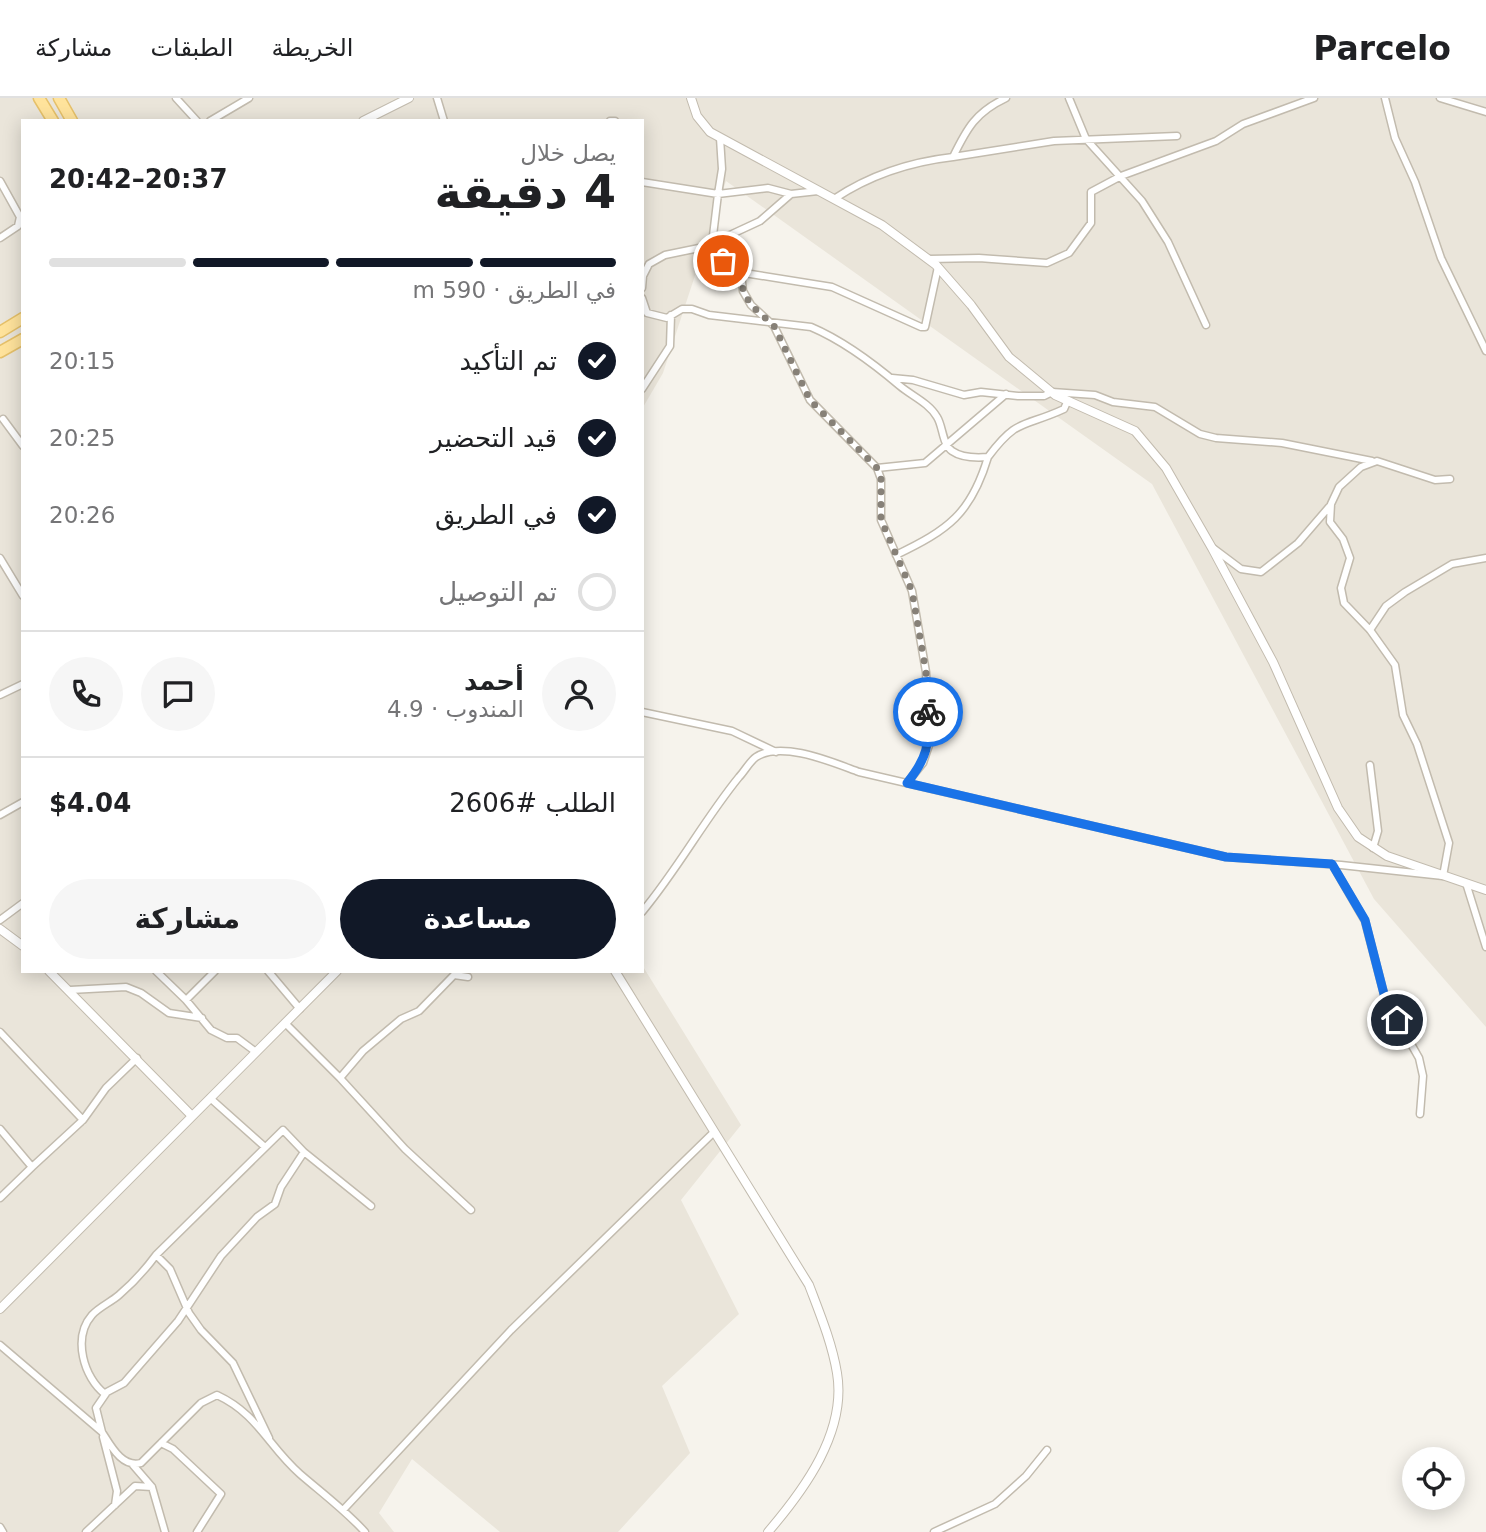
<!DOCTYPE html>
<html lang="ar">
<head>
<meta charset="utf-8">
<style>
	:root { --surface:#fff; --page:#f6f6f6; --text:#202124; --muted:#757577; --line:#e0e0e0; --accent:#111827 }
	body { margin:0; font-family:"DejaVu Sans","Noto Sans Arabic",sans-serif; background:var(--page); color:var(--text); direction:rtl; height:100vh; display:flex; flex-direction:column; font-size:26px; white-space:nowrap }
	* { box-sizing:border-box; margin:0 }
	p { font-size:23px; color:var(--muted) }
	.icon { flex:none; width:38px; height:38px; fill:none; stroke:currentColor; stroke-width:2; stroke-linecap:round; stroke-linejoin:round }
	.map { position:relative; flex:1; overflow:hidden; direction:ltr }
	.panel { position:absolute; left:21px; top:21px; width:623px; height:854px; display:flex; flex-direction:column; background:var(--surface); border-radius:0px; box-shadow:0 4px 18px #0003; direction:rtl }
	.panel>* { flex:none }
	.buttons { position:absolute; left:1402px; top:1349px; display:grid; gap:14px }
	.buttons a { display:grid; place-items:center; width:63px; height:63px; border-radius:50%; background:var(--surface); box-shadow:0 4px 18px #0003; font-size:35px }
	.pin { position:absolute; display:grid; place-items:center; width:60px; height:60px; color:#fff; margin:-30px; border:4px solid #fff; border-radius:50%; box-shadow:0 2px 7px #0007 }
	.courier { position:absolute; display:grid; place-items:center; width:70px; height:70px; margin:-35px; border:5px solid #1a73e8; border-radius:50%; background:#fff; color:#222; box-shadow:0 2px 9px #0007 }
	.headline em { font-style:normal; font-weight:700 }
	.headline div { display:flex; flex-direction:column-reverse }
	.headline { display:flex; align-items:center; justify-content:space-between; height:119px; padding:0 28px }
	h1 { font-size:46px; font-weight:700; line-height:52px }
	.bar { display:grid; grid-template-columns:repeat(4,1fr); gap:10px 7px; align-content:center; height:84px; padding:0 28px }
	.bar i { height:9px; border-radius:5px; background:var(--line) }
	.bar .active { background:var(--accent) }
	.bar p { grid-column:span 4 }
	.line { display:flex; align-items:center; gap:18px; padding:0 28px; border-top:2px solid var(--line) }
	.line div { flex:1 }
	.round { display:grid; place-items:center; flex:none; width:74px; height:74px; border-radius:37px; background:var(--page) }
	ol { padding:0 28px; list-style:none }
	li { display:flex; align-items:center; gap:21px; height:77px }
	li p { margin-inline-start:auto }
	li .icon { padding:7px; border-radius:50%; background:var(--accent); color:#fff; stroke-width:4 }
	li:last-child { color:var(--muted) }
	li i { width:38px; height:38px; border:4px solid var(--line); border-radius:50% }
	.primary-button { display:flex; gap:14px; margin-top:auto; padding:14px 28px }
	.primary-button a { flex:1; height:80px; border-radius:42px; background:var(--accent); color:#fff; font-size:28px; font-weight:700; line-height:80px; text-align:center }
	.primary-button a+a { background:var(--page); color:var(--text) }
	header { display:flex; align-items:center; gap:42px; box-sizing:border-box; height:98px; padding:0 35px; background:var(--surface); border-bottom:2px solid var(--line) }
	header strong { font-size:33px }
	nav { display:flex; gap:38px; margin-inline-start:auto; font-size:24px }
	.map>svg:first-child { display:block }
	.residential { fill:#eae5da }
	.lines { fill:none; stroke-linecap:round; stroke-linejoin:round }
	.minor-casing { stroke:#c2bbae; stroke-width:9 }
	.tertiary-casing { stroke:#c2bbae; stroke-width:10 }
	.primary-casing { stroke:#e6c16a; stroke-width:13 }
	.minor { stroke:#fff; stroke-width:6 }
	.tertiary { stroke:#fff; stroke-width:8 }
	.primary { stroke:#ffe39c; stroke-width:10 }
	.done { stroke:#878178; stroke-width:7; stroke-dasharray:0 12.6 }
	.route { stroke:#1a73e8; stroke-width:9 }
</style>
</head>
<body>
<header>
<strong>Parcelo</strong>
<nav><a>الخريطة</a><a>الطبقات</a><a>مشاركة</a></nav>
</header>
<div class="map">
<svg width="1486" height="1434" viewBox="0 0 1486 1434">
	<rect width="100%" height="100%" fill="#f6f3ec"/>
	<path class="residential" d="M0,0h1486v929l-112,-128 -222,-415 -426,-303 -63,192 -21,36v-288h-619v850h619v-6l99,160 -60,75 58,114 -77,72 28,67 -72,79h-118l-88,-73 -33,54 15,19h-394z"/>
	<g class="lines">
		<g class="minor-casing">
			<path id="minor" d="M176,0l21,23
				M437,0l7,23
				M1069,0l17,41 56,62 26,41 38,83
				M1385,0l10,40 20,44 26,76 45,93
				M1440,0l46,14
				M210,23l39,-23
				M610,23h5
				M720,40l2,31 -4,25 50,-6 23,6
				M953,59l101,-16 123,-5
				M0,83l20,36 -2,9 -18,12
				M642,84l76,12 -6,50 20,27 100,16 89,40h4l13,-60
				M834,101c36,-24 75,-37 119,-42 14,-29 23,-45 53,-59
				M723,141l17,26 3,26 8,14 23,21 36,74 67,68 48,-5 81,-69
				M929,161l50,-1 68,5 22,-10 22,-30v-31l30,-16 95,-35 27,-17 71,-26
				M642,190l1,-12 6,-12 16,-9 39,-8 56,-26 31,-27 27,-3
				M642,200l5,15 20,5 15,-9h10l17,6 102,12c33,14 62,36 89,59 12,10 29,17 37,31 6,9 5,27 15,34 10,7 24,7 36,6 30,-40 35,-29 76,-48l4,-9
				M892,280l21,2 51,15 17,-3 37,4h26l8,-4 43,3 18,7 42,5 45,27 16,4 66,5 90,18
				M642,291l28,-43 1,-31
				M3,321l20,27
				M877,370l4,11v41l31,71 14,81 3,73 -6,18 -16,20
				M1213,450l28,21 20,3 37,-29 31,-36
				M896,457c52,-25 75,-41 92,-98
				M0,460l23,38
				M1370,532l16,-24 19,-14 47,-28 34,-6
				M0,597l23,-11
				M642,614l90,19 44,21
				M1370,667l8,66 -5,17
				M0,717l23,-13
				M1332,766l33,57 20,77 34,60 4,18 -3,38
				M1466,785l20,64
				M642,814c36,-43 62,-92 97,-135 5,-5 11,-16 17,-20 26,-17 78,6 103,15l367,85 115,8 102,11 6,-33 -32,-99 -14,-29 -8,-50 -25,-35 -26,-27 -3,-15 9,-30 -7,-19 -13,-17 1,-18 8,-17 22,-20 16,-6 58,19 15,-1
				M0,822l23,-17
				M156,873l30,29 29,-29
				M268,873l32,38
				M70,892l56,-3 15,6 28,20 33,5
				M186,902l25,30 16,8h10l19,14
				M285,925l55,55 23,-27 38,-32 18,-8 35,-36 14,2
				M0,934l83,88 -51,47
				M340,980l65,71 66,61
				M210,1000l55,49
				M83,1022l23,-32 31,-30
				M0,1031l32,38 -32,31
				M156,1157l14,14 19,44 12,17 32,33 36,75
				M0,1247l102,87 -6,-24 11,-16 17,-9 54,-62 43,-65 36,-39 18,-13 6,-17 23,-35
				M105,1296c-21,-16 -33,-56 -13,-79 7,-8 19,-13 27,-20 14,-12 26,-25 37,-40l127,-125 21,22 67,54
				M102,1334c9,14 20,36 39,31l60,-60 16,-8c41,19 51,51 83,79 22,19 45,36 65,58
				M103,1339l14,54 -2,14
				M161,1345l12,6 48,45 -24,38
				M133,1367l19,22 13,45
				M344,1411l167,-179 203,-198
				M0,1429l3,5
				M86,1434l49,-46 17,1
				M934,1434l61,-28 31,-28 21,-26"/>
		</g>
		<g class="tertiary-casing">
			<path id="tertiary" d="M691,0l6,18 13,16 172,93 54,40 35,40 38,52 46,38 80,36 31,37 46,80 61,114 65,146 20,29 29,19 99,34
				M363,23l46,-23
				M0,831l23,17
				M49,873l143,145
				M615,873l194,314c11,29 23,58 28,88 10,59 -33,117 -69,159
				M0,1211l337,-338"/>
		</g>
		<g class="primary-casing">
			<path id="primary" d="M39,0l14,23
				M59,0l13,23
				M0,234l23,-14
				M0,254l23,-13"/>
		</g>
		<use href="#minor" class="minor"/>
		<use href="#tertiary" class="tertiary"/>
		<use href="#primary" class="primary"/>
	</g>
	<g class="lines">
		<path class="done" d="M723,163l9,10 10,4 1,16 8,14 23,21 36,74 67,68 4,11v41l31,71 14,81 2,40"/>
		<path class="route" d="M928,614c1,33 0,45 -21,71l319,74 106,7 33,56 20,78 12,22"/>
	</g>
</svg>
<div class="buttons">
<a><svg class="icon" aria-label="locate" viewBox="0 0 24 24"><circle cx="12" cy="12" r="6"/><path d="M12 2v4M12 18v4M2 12h4M18 12h4"/></svg></a>
</div>
<div class="pin" style="left:723px;top:163px;background:#ea580c"><svg class="icon" aria-label="bag" viewBox="0 0 24 24"><path d="M5 8h14l-1 12H6zM9 8a3 3 0 0 1 6 0"/></svg></div>
<div class="pin" style="left:1397px;top:922px;background:#1f2937"><svg class="icon" aria-label="home" viewBox="0 0 24 24"><path d="M3 11l9-7 9 7M6 9v11h12V9"/></svg></div>
<div class="courier" style="left:928px;top:614px"><svg class="icon" aria-label="bike" viewBox="0 0 24 24"><circle cx="6" cy="16" r="4"/><circle cx="18" cy="16" r="4"/><path d="M6 16l4-8h5l3 8M10 8l3 8H6M13 5h3"/></svg></div>
<section class="panel">
<div class="headline"><div><h1>4 دقيقة</h1><p>يصل خلال</p></div><em>20:37–20:42</em></div>
<div class="bar"><i class="active"></i><i class="active"></i><i class="active"></i><i></i><p>في الطريق · 590 m</p></div>
<ol>
<li><svg class="icon" aria-label="check" viewBox="0 0 24 24"><path d="M5 12l5 5 9-10"/></svg>تم التأكيد<p>20:15</p></li>
<li><svg class="icon" aria-label="check" viewBox="0 0 24 24"><path d="M5 12l5 5 9-10"/></svg>قيد التحضير<p>20:25</p></li>
<li><svg class="icon" aria-label="check" viewBox="0 0 24 24"><path d="M5 12l5 5 9-10"/></svg>في الطريق<p>20:26</p></li>
<li><i></i>تم التوصيل</li>
</ol>
<div class="line" style="height:126px"><a class="round"><svg class="icon" aria-label="person" viewBox="0 0 24 24"><circle cx="12" cy="8" r="4"/><path d="M4 21q1-7 8-7t8 7"/></svg></a><div><b>أحمد</b><p>المندوب · 4.9</p></div><a class="round"><svg class="icon" aria-label="chat" viewBox="0 0 24 24"><path d="M4 5h16v11H9l-5 4z"/></svg></a><a class="round"><svg class="icon" aria-label="phone" viewBox="0 0 24 24"><path d="M5 4h4l2 5-3 2q2 4 5 5l2-3 5 2v4C11 20 4 13 5 4z"/></svg></a></div>
<div class="line" style="height:91px"><div>الطلب #2606</div><b>$4.04</b></div>
<div class="primary-button"><a>مساعدة</a><a>مشاركة</a></div>
</section>
</div>
</body>
</html>
